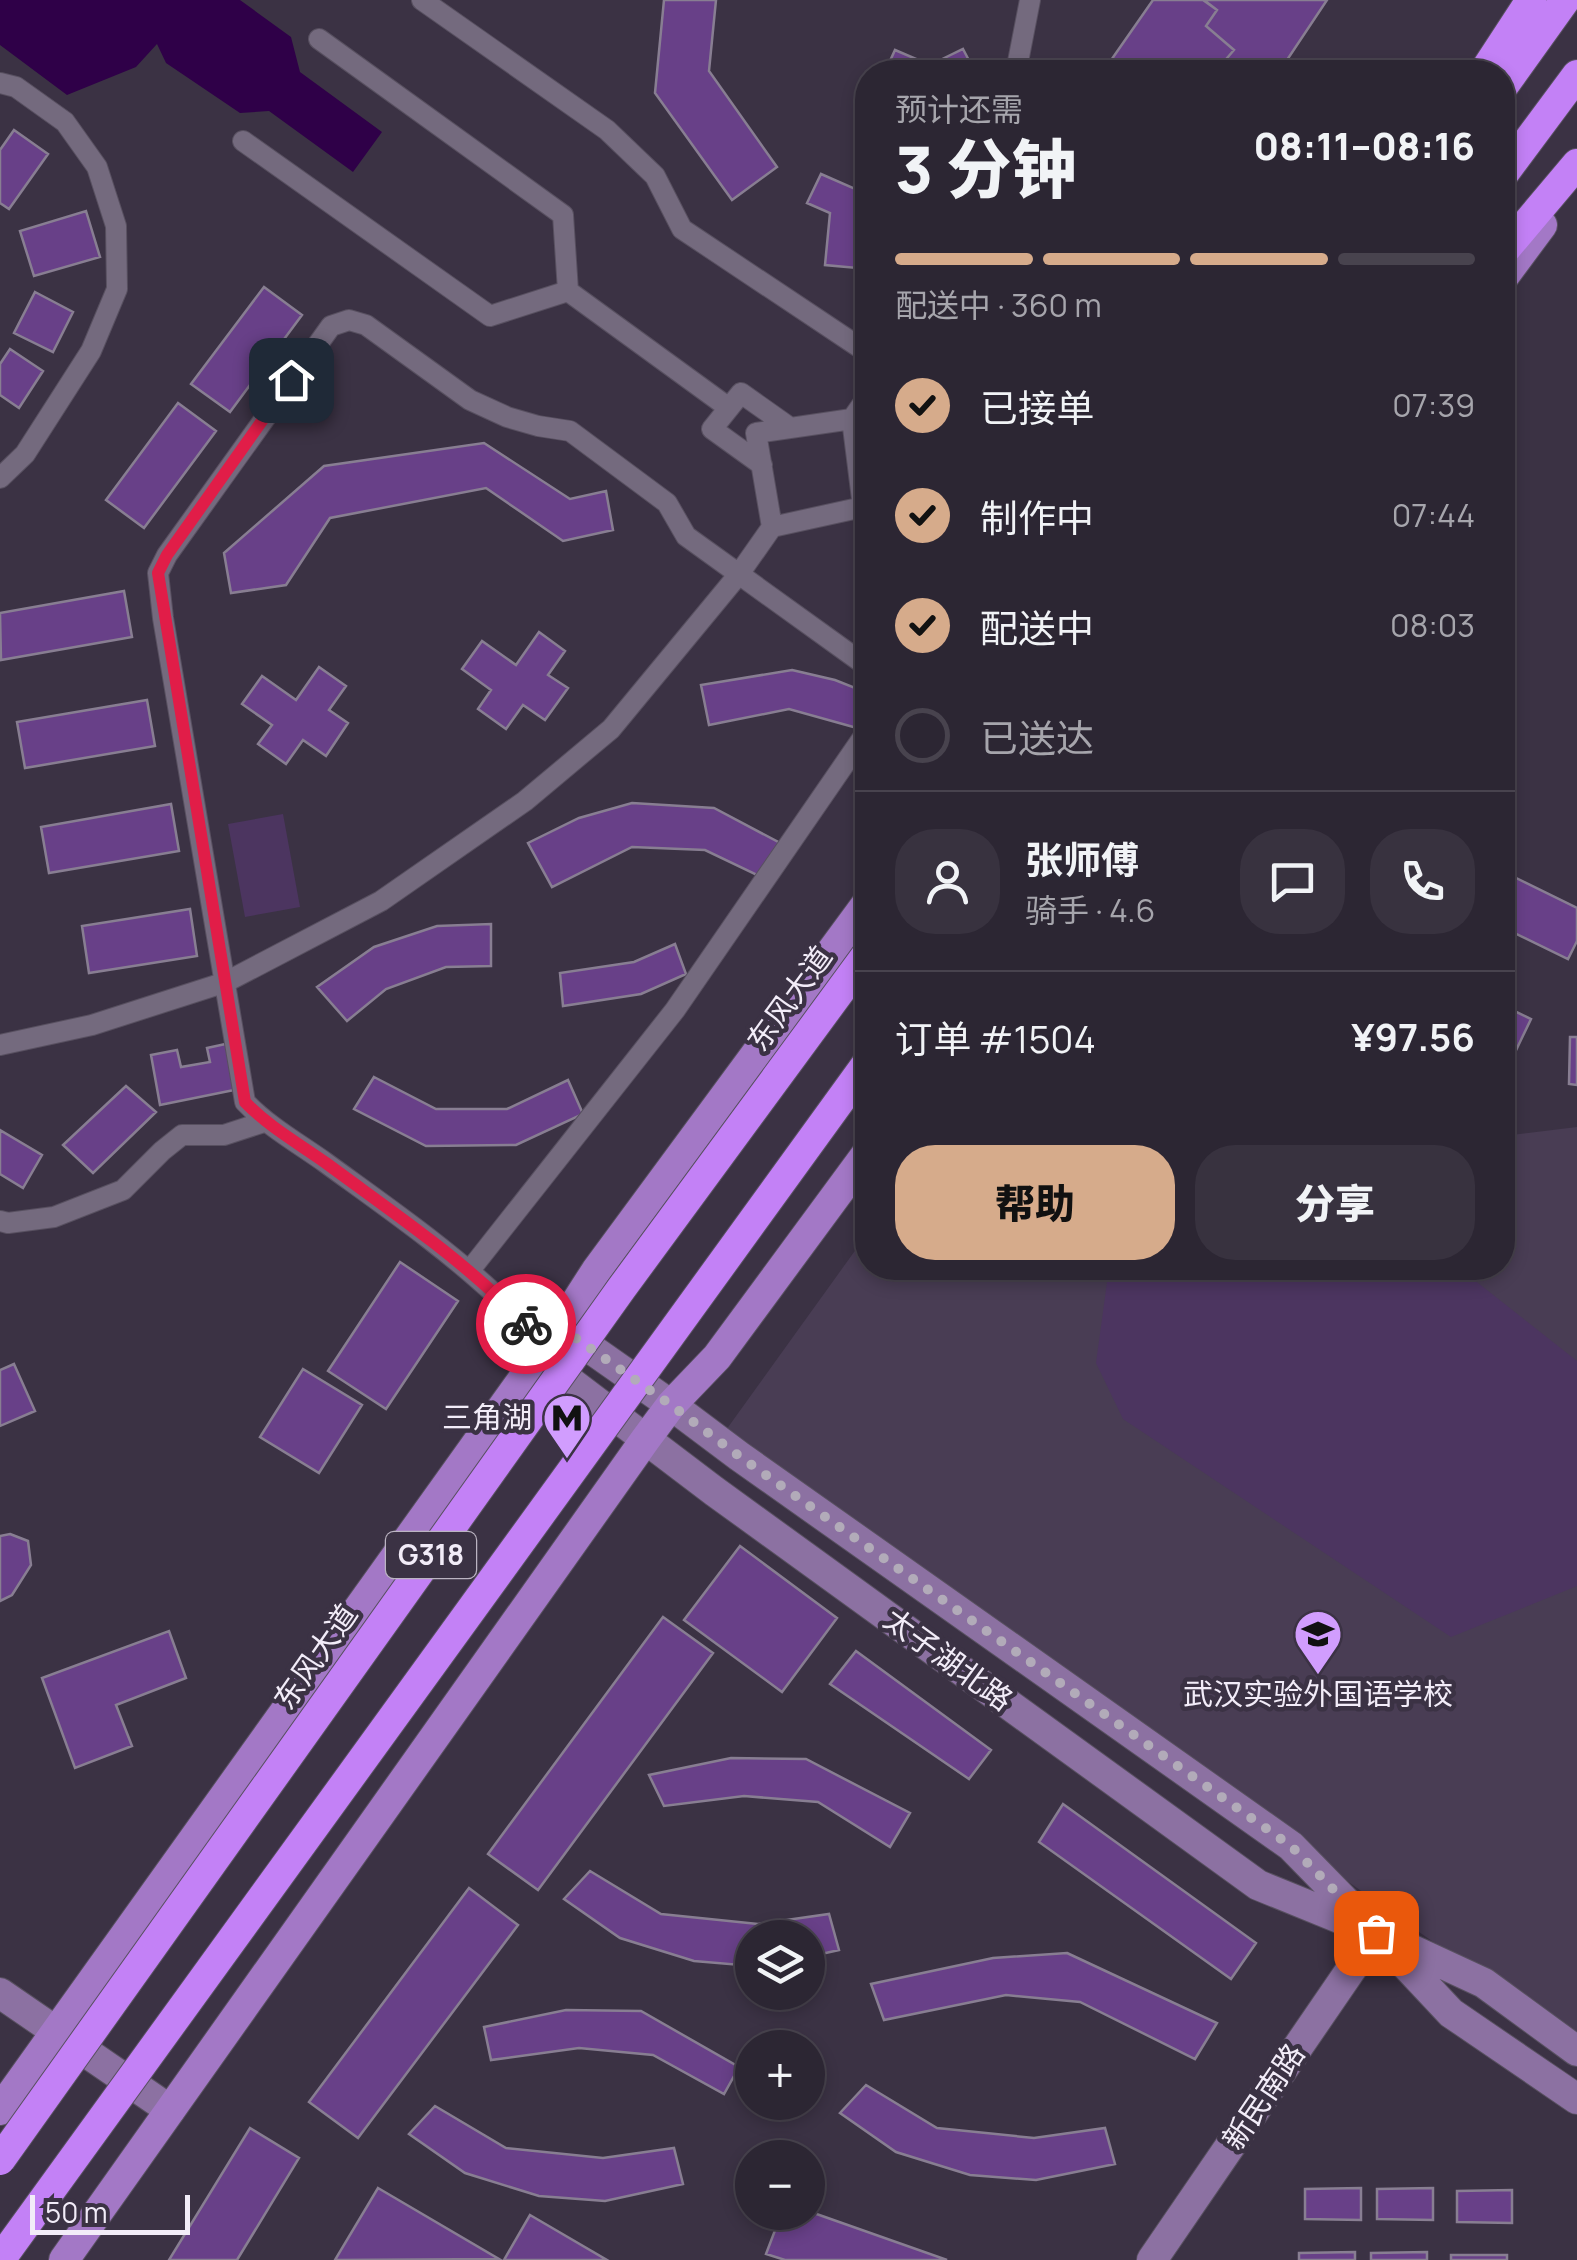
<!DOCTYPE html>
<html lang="zh">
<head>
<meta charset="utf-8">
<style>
	:root { --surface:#2c2633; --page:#38323f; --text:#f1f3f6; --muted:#a6a5ac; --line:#48434e; --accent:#d6ab8b }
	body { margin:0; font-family:Manrope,"Noto Sans SC",sans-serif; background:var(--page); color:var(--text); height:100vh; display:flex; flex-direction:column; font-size:38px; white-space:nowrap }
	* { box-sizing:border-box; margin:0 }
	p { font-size:32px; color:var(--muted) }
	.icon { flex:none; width:55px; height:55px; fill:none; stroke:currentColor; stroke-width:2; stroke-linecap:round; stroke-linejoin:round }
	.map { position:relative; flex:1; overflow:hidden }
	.details { position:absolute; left:855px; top:60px; width:660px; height:1220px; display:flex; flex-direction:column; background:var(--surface); border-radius:40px; box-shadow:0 5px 15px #0003,0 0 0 2px var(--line) }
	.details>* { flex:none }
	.fabs { position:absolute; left:735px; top:1920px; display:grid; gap:20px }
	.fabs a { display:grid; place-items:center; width:90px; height:90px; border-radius:50%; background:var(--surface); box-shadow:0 5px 15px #0003,0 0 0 2px var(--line); font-size:50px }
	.scale { position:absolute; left:30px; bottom:25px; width:160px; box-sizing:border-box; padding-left:10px; border:5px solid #f2ecf8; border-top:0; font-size:28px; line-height:35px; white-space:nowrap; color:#f2ecf8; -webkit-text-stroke:8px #3b3244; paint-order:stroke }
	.pin { position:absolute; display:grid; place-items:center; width:85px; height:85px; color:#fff; margin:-42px; border-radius:20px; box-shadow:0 5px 15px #0006 }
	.courier { position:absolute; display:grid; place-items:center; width:100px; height:100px; margin:-50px; border:8px solid #e11d48; border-radius:50%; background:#fff; color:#222; box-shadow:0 2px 12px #0007 }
	.headline em { font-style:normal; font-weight:800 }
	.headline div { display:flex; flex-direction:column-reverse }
	.headline { display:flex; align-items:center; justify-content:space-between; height:170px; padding:0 40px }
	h1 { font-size:65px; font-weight:800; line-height:75px }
	.bar { display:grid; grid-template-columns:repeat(4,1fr); gap:15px 10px; align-content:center; height:120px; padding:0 40px }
	.bar i { height:12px; border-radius:8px; background:var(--line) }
	.bar .on { background:var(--accent) }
	.bar p { grid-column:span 4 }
	.line { display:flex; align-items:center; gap:25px; padding:0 40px; border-top:2px solid var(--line) }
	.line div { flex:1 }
	.round { display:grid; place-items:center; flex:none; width:105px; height:105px; border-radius:40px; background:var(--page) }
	ol { padding:0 40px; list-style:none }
	li { display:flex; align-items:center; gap:30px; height:110px }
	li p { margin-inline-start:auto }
	li .icon { padding:10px; border-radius:50%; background:var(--accent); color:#111; stroke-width:4 }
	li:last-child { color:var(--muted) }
	li i { width:55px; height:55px; border:5px solid var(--line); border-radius:50% }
	.cta { display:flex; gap:20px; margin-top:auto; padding:20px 40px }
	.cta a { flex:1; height:115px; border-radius:40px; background:var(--accent); color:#111; font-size:40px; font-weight:800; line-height:115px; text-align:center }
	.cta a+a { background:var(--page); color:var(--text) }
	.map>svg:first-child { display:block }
	.built { fill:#493d54 }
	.green { fill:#4c3560 }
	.water { fill:#2f0048 }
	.building { fill:#684088; stroke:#887e92; stroke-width:2.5 }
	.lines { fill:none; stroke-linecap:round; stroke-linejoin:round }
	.street-casing { stroke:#585060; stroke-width:22 }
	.secondary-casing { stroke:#585060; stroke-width:32 }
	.primary-casing { stroke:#585060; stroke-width:32 }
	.highway-casing { stroke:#585060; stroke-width:32 }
	.street { stroke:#746a7e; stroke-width:20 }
	.secondary { stroke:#8c71a2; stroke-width:30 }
	.primary { stroke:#a378c6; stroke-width:30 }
	.highway { stroke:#c381f6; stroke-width:30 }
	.highway-bridge-casing { stroke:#585060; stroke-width:32; stroke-linecap:butt }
	.highway-bridge { stroke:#c381f6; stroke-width:30 }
	.done { stroke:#b2abb9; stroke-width:10; stroke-dasharray:0 18 }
	.route { stroke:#e11d48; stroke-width:12 }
	.labels { text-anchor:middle; stroke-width:9; stroke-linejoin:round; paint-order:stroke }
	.shield { fill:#3b3244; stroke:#bbb4c2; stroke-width:2.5 }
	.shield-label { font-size:28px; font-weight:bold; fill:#f2ecf8 }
	.street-label { font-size:30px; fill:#f2ecf8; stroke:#3b3244 }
	.poi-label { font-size:30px; fill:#f2ecf8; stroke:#3b3244; text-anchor:end }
</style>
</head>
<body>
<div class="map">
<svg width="1577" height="2260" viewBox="0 0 1577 2260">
	<rect width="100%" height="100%" fill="#3b3244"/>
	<path class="built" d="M1577,1127v917l-856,-607 146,-203 1,34h634l1,-132z"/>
	<path class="green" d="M283,814l17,93 -55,10 -17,-93z
		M1109,1268h350l118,93v225l-126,51 -328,-218 -27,-56z"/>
	<path class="water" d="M0,0h240l51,37 9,35 82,60 -29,40 -84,-61 -29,2 -74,-50 -9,-19 -21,23 -69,28 -67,-50z"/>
	<path class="building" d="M664,0h52l-7,71 68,96 -45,33 -77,-107z
		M1153,0h51l13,10 -11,16 28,24 -19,22h-31l-8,-4 -8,4h-9l-20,-9 -8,9h-16l-8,-6z
		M1203,0h124l-48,72h-64l19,-22 -28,-24 11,-16z
		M963,49l12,23h-90l10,-22 35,15z
		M14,130l34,24 -39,55 -9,-6v-53z
		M821,174l34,15 13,-6v86l-43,-4 5,-52 -23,-10z
		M86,211l14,46 -66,19 -14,-45z
		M264,287l38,28 -72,97 -39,-28z
		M35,292l38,20 -20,40 -39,-19z
		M10,349l33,22 -24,37 -19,-13v-31z
		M178,403l38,28 -72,97 -38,-28z
		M484,443l86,56 36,-8 7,39 -50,11 -77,-53 -156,30 -44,67 -55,8 -7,-40 100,-87z
		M124,591l8,46 -131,23 -1,-47z
		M539,632l26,19 -17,24 20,13 -23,32 -22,-15 -17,24 -28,-20 13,-19 -29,-21 20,-28 34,24z
		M319,667l27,19 -17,24 19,13 -22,33 -23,-16 -17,24 -28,-20 14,-19 -30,-21 20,-28 34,24z
		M792,670l43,10 33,13v17l-11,18 -68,-19 -80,16 -8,-40z
		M147,700l8,46 -130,22 -8,-46z
		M632,803l82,5 68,36 -23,32 -54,-26 -73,-3 -80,40 -24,-44 51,-25z
		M171,804l8,47 -130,22 -8,-46z
		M1502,871l75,37v33l-9,18 -66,-32z
		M190,909l7,47 -108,17 -7,-47z
		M491,924v42l-45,1 -60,22 -39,32 -30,-34 57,-40 63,-21z
		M675,944l11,30 -45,20 -78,12 -3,-33 74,-11z
		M1502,1005l29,14 -22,46 -7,-4z
		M1570,1037h7v48l-8,-1z
		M230,1043l9,46 -79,16 -9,-50 26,-5 4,17 29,-5 -3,-14z
		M374,1077l62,32h71l61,-29 15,34 -67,31 -90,1 -72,-37z
		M126,1086l30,26 -63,61 -30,-28z
		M0,1130l42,25 -19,33 -23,-14z
		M400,1262l58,39 -72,108 -58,-38z
		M14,1364l21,47 -35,15v-56z
		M303,1369l59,36 -43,68 -59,-36z
		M10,1534l18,7 3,24 -19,30 -12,6v-65z
		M740,1546l97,72 -55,74 -98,-72z
		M663,1617l50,36 -175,237 -50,-36z
		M169,1631l17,47 -70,27 16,41 -57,22 -33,-90z
		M856,1651l135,99 -22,29 -139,-95z
		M731,1758l75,1 104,54 -20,34 -72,-45 -74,-6 -80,10 -15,-31z
		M1063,1804l193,139 -25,36 -192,-137z
		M590,1871l71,43 97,10 71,-10 10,36 -31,7v-19h-56v28l-58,-5 -74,-23 -56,-39z
		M469,1888l49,37 -160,213 -49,-36z
		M1067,1953l150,70 -22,36 -115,-57 -74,-7 -122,25 -13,-36 122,-26z
		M566,2010l75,1 98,56 -15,27 -71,-39 -74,-7 -88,12 -7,-33z
		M866,2085l71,43 97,10 71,-10 10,36 -79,16 -66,-5 -74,-23 -56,-39z
		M435,2106l71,42 97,10 71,-10 9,36 -78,17 -66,-5 -74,-23 -56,-39z
		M250,2128l49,30 -62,102h-68z
		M378,2188l121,71 -164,1z
		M1361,2188v32l-56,-1v-30z
		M1433,2188v32l-56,-1v-30z
		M1512,2190v33l-55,-1v-31z
		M808,2211l139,49h-162l-19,-6 16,-42z
		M530,2215l77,45h-103z
		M1355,2252v8h-56v-7z
		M1427,2252v8h-56v-7z
		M1451,2255h56v5h-56z"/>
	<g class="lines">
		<g class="street-casing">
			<path id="street" d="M422,0l185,130 48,46 27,53 186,124
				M319,39l244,176 5,76 161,117
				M1016,72l14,-72
				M0,83l16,4 49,35 32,45 19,59 1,63 -26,62 -66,103 -25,24
				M243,141l247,175 78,-25
				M852,419l16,-23
				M762,465l-50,-36 29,-36 48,34
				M863,507l-91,20 -16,-94 96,-14 11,88 5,3
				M0,1045l92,-20 134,-43 155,-81 144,-100 86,-72 128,-155 33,-47
				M0,1221l8,2 46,-6 69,-27 39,-39 20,-16h42l40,-13
				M470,1270l205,-260 193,-280
				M501,1322l-2,-24c-53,-50 -114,-92 -173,-135 -28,-20 -57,-36 -81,-61l-82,-484 -5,-45 9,-18 164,-229 18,-6 17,5 104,75 37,17 31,9 32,5 97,72 19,33 182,131"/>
		</g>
		<g class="secondary-casing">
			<path id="secondary" d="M501,1322l59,5 111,78 68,51 552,390 85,87 108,50 93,68
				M540,1359l174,132 544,394 118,48 75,80 126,86
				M0,1993l170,117
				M1152,2260l224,-327"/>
		</g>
		<g class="primary-casing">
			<path id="primary" d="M1502,279l40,-54
				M0,2110l560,-783 36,-56 272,-369
				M64,2260l581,-820 26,-35 46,-48 151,-205"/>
		</g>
		<g class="highway-casing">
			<path id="highway" d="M1484,72l47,-72
				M1502,88l63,-88
				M1502,176l75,-101
				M1502,253l75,-89"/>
		</g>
		<use href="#street" class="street"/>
		<use href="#secondary" class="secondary"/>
		<use href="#primary" class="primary"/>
		<use href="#highway" class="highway"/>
		<g class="highway-bridge-casing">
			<path id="highway-bridge" d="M0,2160l621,-871 247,-336
				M0,2260l868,-1198"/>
		</g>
		<use href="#highway-bridge" class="highway-bridge"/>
	</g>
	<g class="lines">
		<path class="done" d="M526,1324l34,3 111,78 68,51 552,390 85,87"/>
		<path class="route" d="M291,380l-124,175 -9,18 87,529c24,25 53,41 81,61 58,43 120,85 173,135l1,24 26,2"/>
	</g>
	<defs>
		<g id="metro-pin" transform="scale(2.5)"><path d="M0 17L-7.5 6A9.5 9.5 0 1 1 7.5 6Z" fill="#d19dfe" stroke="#3b3244"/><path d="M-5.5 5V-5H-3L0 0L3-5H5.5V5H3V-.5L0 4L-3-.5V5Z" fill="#111"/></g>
		<g id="school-pin" transform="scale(2.5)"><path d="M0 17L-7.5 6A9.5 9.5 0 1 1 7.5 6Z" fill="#d19dfe" stroke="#3b3244"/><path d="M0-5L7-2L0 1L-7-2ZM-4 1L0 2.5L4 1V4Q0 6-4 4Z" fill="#111"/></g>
	</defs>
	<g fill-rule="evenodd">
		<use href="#metro-pin" x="567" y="1418"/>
		<use href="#school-pin" x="1318" y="1634"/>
	</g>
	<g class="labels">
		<rect class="shield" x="386" y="1532" width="90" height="46" rx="8"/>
		<g class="shield-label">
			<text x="431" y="1565">G318</text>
		</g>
		<g class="street-label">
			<text transform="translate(790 999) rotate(-54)" y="10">东风大道</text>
			<text transform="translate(316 1657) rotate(-55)" y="10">东风大道</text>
			<text transform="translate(948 1660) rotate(36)" y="10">太子湖北路</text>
			<text transform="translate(1264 2097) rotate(-56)" y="10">新民南路</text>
		</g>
		<g class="poi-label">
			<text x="532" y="1428">三角湖</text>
			<text x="1318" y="1705" text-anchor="middle">武汉实验外国语学校</text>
		</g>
	</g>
</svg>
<div class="fabs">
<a><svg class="icon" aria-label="layers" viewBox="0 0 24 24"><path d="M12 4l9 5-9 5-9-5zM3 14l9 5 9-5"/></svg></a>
<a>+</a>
<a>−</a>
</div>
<div class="scale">50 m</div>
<div class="pin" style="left:1376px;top:1933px;background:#ea580c"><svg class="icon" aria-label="bag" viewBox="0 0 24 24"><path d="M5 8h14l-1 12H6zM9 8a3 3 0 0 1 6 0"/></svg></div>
<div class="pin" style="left:291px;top:380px;background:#1f2937"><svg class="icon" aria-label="home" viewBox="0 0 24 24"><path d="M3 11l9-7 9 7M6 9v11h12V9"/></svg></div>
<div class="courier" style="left:526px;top:1324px"><svg class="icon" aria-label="bike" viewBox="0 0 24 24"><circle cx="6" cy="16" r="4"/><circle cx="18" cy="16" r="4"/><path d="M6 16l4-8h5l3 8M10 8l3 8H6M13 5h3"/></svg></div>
<section class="details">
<div class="headline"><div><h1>3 分钟</h1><p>预计还需</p></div><em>08:11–08:16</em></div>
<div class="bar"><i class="on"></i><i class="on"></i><i class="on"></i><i></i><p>配送中 · 360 m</p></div>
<ol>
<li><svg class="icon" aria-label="check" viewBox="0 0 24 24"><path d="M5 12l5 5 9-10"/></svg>已接单<p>07:39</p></li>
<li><svg class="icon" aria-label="check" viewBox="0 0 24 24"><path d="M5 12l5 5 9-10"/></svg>制作中<p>07:44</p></li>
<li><svg class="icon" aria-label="check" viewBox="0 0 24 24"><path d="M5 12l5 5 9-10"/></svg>配送中<p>08:03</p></li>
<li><i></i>已送达</li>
</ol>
<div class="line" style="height:180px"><a class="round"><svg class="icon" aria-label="person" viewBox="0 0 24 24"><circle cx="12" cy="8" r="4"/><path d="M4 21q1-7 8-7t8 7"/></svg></a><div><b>张师傅</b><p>骑手 · 4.6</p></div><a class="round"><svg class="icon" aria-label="chat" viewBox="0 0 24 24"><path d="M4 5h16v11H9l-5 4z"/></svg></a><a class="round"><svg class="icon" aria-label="phone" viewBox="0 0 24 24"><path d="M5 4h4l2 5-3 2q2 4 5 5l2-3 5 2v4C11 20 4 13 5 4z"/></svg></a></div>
<div class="line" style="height:130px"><div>订单 #1504</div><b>¥97.56</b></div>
<div class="cta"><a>帮助</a><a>分享</a></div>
</section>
</div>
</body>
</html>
